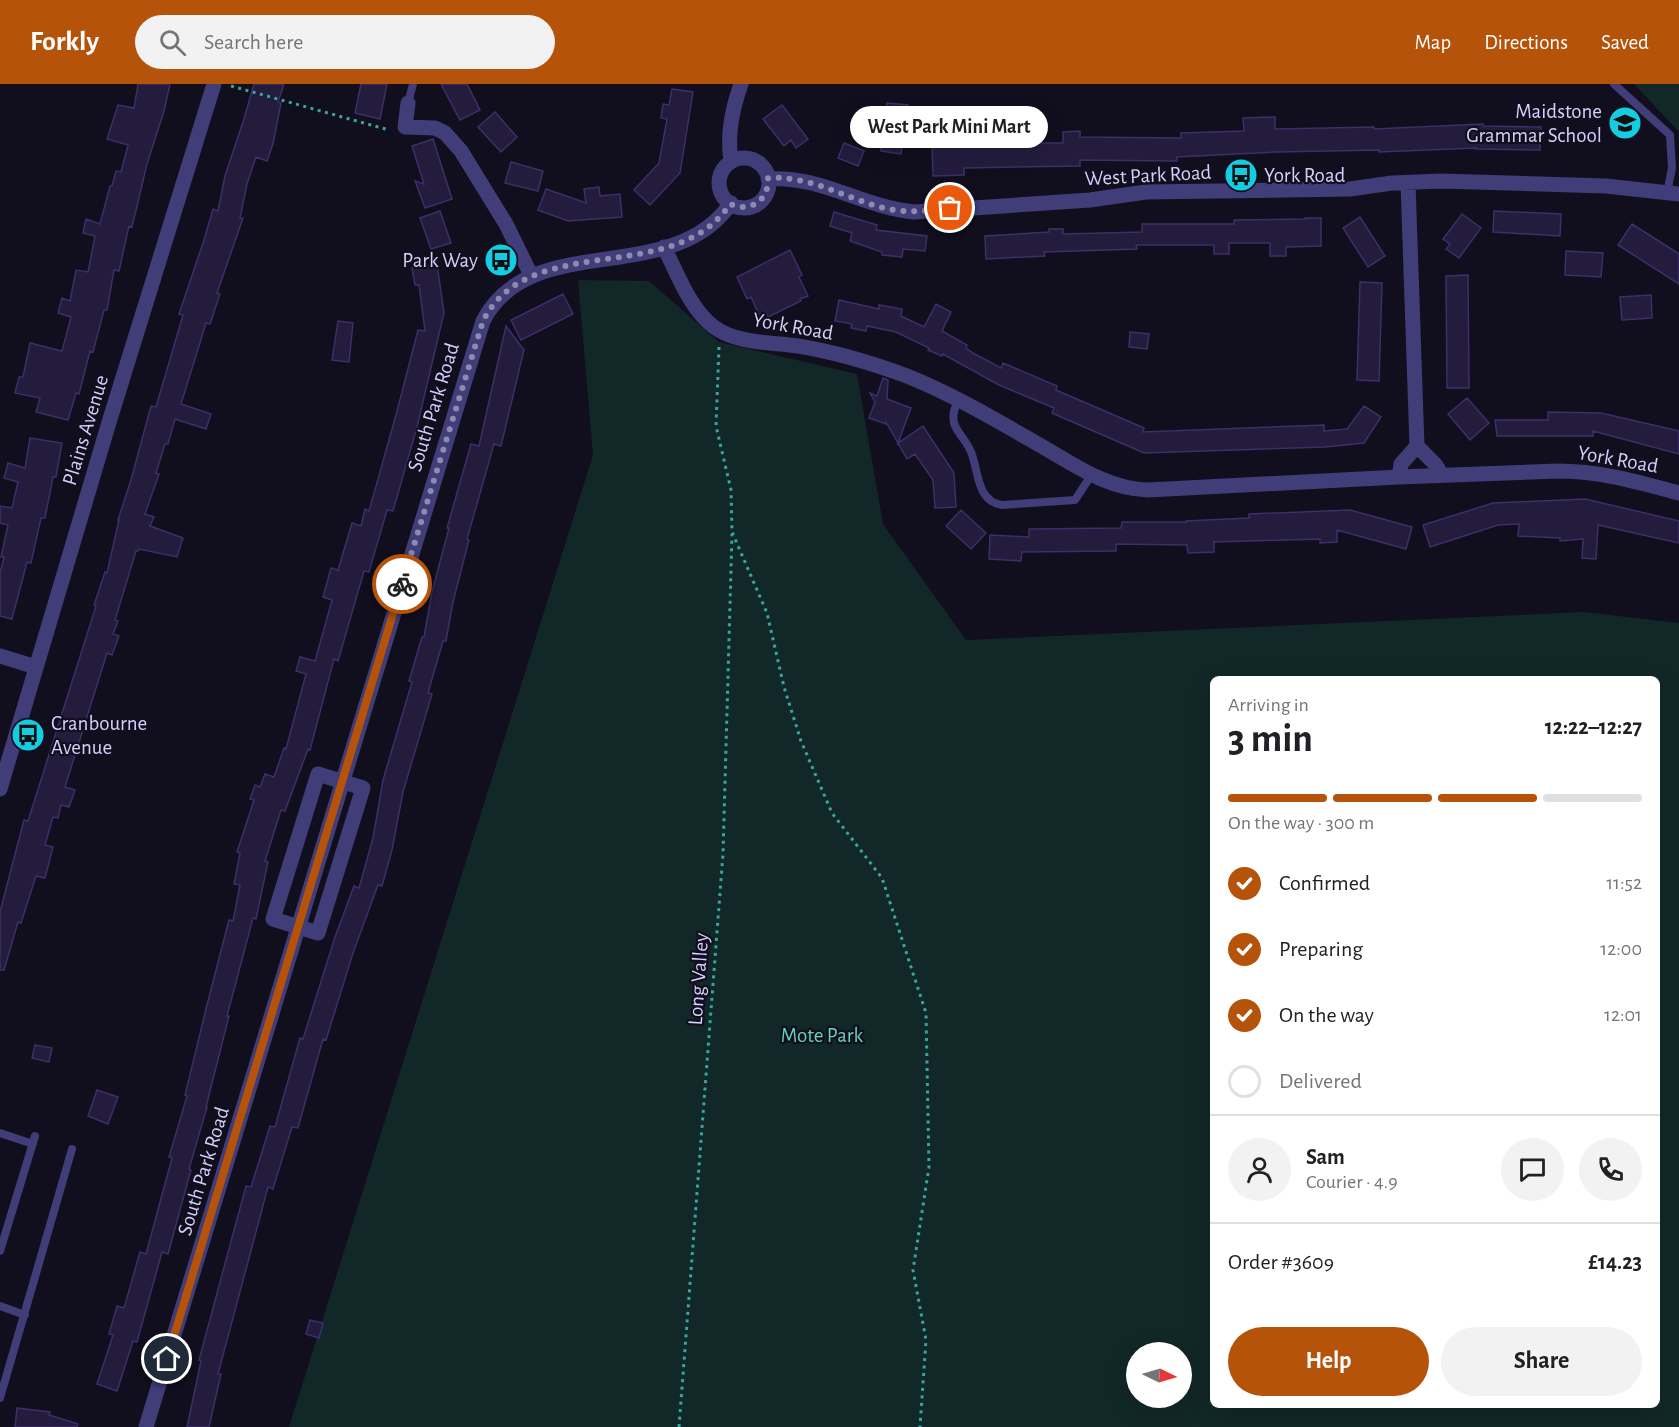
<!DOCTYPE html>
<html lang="en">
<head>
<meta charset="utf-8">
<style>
	:root { --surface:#fff; --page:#f2f2f2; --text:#202124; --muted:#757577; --line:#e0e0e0; --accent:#b45309 }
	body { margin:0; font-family:"Alegreya Sans",sans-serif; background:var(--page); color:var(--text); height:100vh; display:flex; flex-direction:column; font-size:22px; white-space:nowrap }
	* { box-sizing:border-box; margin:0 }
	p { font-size:20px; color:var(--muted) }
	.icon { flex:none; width:33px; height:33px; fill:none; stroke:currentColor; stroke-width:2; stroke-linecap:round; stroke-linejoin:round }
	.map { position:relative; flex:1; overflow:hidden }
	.details { position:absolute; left:1210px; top:592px; width:450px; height:732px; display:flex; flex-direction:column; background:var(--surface); border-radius:9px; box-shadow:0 6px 24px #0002 }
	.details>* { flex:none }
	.needle { width:39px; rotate:95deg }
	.buttons { position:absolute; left:1126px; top:1258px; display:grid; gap:12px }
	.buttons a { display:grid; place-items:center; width:66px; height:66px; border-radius:50%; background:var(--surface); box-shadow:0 6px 24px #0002; font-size:30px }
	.pin { position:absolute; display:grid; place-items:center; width:51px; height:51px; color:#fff; margin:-26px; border:3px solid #fff; border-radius:50%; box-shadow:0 2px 6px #0007 }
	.courier { position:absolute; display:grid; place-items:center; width:60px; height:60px; margin:-30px; border:4px solid #b45309; border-radius:50%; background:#fff; color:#222; box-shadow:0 2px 8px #0007 }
	.bubble { position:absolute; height:42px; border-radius:21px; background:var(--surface); box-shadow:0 6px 24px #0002; font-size:20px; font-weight:700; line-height:42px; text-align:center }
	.summary em { font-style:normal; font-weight:700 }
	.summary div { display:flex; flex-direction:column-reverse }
	.summary { display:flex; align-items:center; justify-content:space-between; height:102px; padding:0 18px }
	h1 { font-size:39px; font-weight:700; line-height:45px }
	.bar { display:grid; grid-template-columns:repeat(4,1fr); gap:9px 6px; align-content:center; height:72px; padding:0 18px }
	.bar i { height:8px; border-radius:4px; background:var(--line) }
	.bar .on { background:var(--accent) }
	.bar p { grid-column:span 4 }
	.line { display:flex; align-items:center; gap:15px; padding:0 18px; border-top:2px solid var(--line) }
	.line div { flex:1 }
	.round { display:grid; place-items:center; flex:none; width:63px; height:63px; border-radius:32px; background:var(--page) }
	ol { padding:0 18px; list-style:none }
	li { display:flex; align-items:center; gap:18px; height:66px }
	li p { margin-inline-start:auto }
	li .icon { padding:6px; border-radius:50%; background:var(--accent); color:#fff; stroke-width:4 }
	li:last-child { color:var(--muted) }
	li i { width:33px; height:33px; border:3px solid var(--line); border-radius:50% }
	.primary-button { display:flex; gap:12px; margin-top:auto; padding:12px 18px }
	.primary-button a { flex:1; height:69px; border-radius:36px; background:var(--accent); color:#fff; font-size:24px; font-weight:700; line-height:69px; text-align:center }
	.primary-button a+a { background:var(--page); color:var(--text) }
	header { display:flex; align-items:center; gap:36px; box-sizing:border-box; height:84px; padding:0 30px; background:var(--accent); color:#fff }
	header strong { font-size:28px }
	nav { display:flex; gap:33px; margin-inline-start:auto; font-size:21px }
	.search { width:420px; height:54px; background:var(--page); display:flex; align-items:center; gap:15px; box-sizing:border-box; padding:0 21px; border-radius:33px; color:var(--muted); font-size:22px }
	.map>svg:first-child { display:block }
	.green { fill:#122727; fill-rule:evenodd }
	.building { fill:#231c3d; stroke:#3b3067; stroke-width:1.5 }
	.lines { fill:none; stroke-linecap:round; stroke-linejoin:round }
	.path { stroke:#38a6a0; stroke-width:3; stroke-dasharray:3 4.5; stroke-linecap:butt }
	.lane { stroke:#403d79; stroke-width:8 }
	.street { stroke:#403d79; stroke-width:15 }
	.done { stroke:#908bae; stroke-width:6; stroke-dasharray:0 10.8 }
	.route { stroke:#b45309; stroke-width:8 }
	.labels { text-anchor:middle; stroke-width:4.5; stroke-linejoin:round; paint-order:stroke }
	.poi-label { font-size:21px; fill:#d4cffb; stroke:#110e1e; text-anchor:end }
	.street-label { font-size:21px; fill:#d4cffb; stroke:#110e1e }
	.park-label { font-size:21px; fill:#63d3b7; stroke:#110e1e }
</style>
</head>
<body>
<header>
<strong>Forkly</strong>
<div class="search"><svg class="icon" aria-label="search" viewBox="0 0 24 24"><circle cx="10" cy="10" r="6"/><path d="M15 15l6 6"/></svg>Search here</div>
<nav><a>Map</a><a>Directions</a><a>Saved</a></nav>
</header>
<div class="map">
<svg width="1679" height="1343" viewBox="0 0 1679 1343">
	<rect width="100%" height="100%" fill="#110e1e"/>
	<path class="green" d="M1634,0h45v48z
		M578,196l71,1 70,61 138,32 26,150 83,116 618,-28 95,11v804h-1390l304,-972zM1214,596h444v726h-444zM1137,1269h45v45h-45z"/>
	<path class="building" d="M138,0h32l-6,27 -17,53 -15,63 -3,-1 -10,45 -5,-1 -7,40h-3l-11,42 -3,-1 -11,43 -3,-1 -8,27 -32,-8 4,-14 -25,-5 4,-16h4l7,-34 32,8 9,-34 -13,-4 4,-15 8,3 6,-31 12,2 7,-36 -12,-3 3,-14 14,5 10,-38h2l4,-15 5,1 7,-27 -21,-6 11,-34 16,3z
		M254,0h30l-6,18 3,1 -8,41 -6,17 -11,-4 -9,27 -7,34h3l-26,75 3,1 -10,30 -4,-1 -25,81 30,10 -5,15 -31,-10 -7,25h-3l-9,29 3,1 -14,40 9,3 -4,9 33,12 -6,19 -38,-8 -1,2h-2l-21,69 3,1 -5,13 6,2 -7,19 -5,-2 -42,134 10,3 -6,17 -8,-2 -3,13 -5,-1 -8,28 8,2 -8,31 -9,-2 -15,47 -3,-1 -14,48h-4v-58l24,-92 4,1 68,-215 -2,-1 11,-33 2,1 12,-53h-1l13,-40 20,-74 5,1 27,-92 -4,-1 25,-74 9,-31 5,2 7,-35 18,-54z
		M361,0h26l-7,35 -25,-6z
		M441,0h26l13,26 -20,10z
		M672,5l21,3 -13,81 -30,32 -16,-15 25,-27 8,-44 -6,-1 2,-14 6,1z
		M887,19l21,2 -7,49 -20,-3z
		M782,21l26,34 -12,9 -5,-8 -7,6 -21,-27z
		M495,28l22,25 -16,15 -23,-25z
		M1275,33v12l99,-2v2l109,-5v2l58,1 -1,23 -64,-1v-1l-97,4v-2l-103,2 -99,5v4l-97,-1v6l-116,2v7l-31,1 -1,-30 46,-2 -1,-9h56v8h30v-11l17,-1v6l101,1v-5l63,-2 -1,-13z
		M433,55l19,60 -27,9 -10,-27 9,3 -12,-38z
		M844,59l20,8 -6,15 -20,-8z
		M511,78l32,9 -5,20 -33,-8z
		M599,103l1,9 20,-2 2,23 -54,4 -30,-11 8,-21 40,14 -2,-14z
		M440,127l11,32 -20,6 -11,-31z
		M1494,127l67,3 -1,22 -67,-4z
		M834,128l43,13 -1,5 51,6 -2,15 -22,-2 -1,8 -20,-2v-3l-32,-11 2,-8 -22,-7z
		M1462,130l19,14 -22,30 -13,-9 4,-5 -7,-5z
		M1360,133l25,39 -17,11 -25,-39z
		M1305,134h16v28l-35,1v9h-16v-13h-41v11h-15v-9h-78l1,4 -93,3 1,4 -59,3 -1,-23 64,-4v-3h14v5l79,-2v-8h92v-4l71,-1z
		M1632,140l47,30v30l-61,-39z
		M790,166l12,25 -3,2 9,19 -8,3 1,2 -33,16 -2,-5 -7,3 -8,-18 -4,2 -10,-22z
		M1566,167l37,2 -2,24 -36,-2z
		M437,180l7,49 -27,114 -24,84 -6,-1 -18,62 -5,-1 -26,90 -4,-2 -24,91 -2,-1 -23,62 -4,-1 -16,51 3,1 -12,57 -3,-1 -26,98h2l-23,91h1l-18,62 2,1 -23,84 -6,-2 -25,90 -4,-1 -16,50 -20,-7 16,-49 -4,-1 8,-28 7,2 16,-56 6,2 26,-96 -3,-1 18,-61 -2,-1 22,-90 22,-85 4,1 7,-36 -6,-1 6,-31 -3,-1 17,-52 -4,-1 5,-14 5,2 5,-13 9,3 10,-29 2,1 20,-75 -10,-3 4,-14 15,4 17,-61 -9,-3 8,-29 7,2 14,-47 9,3 4,-17 4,2 27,-96 22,-85 7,1 -6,-46h-4l-3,-17z
		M1468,191l1,113h-22l-1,-112z
		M1360,198l22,1 -3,98 -22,-1z
		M563,210l10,20 -52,26 -10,-20z
		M1651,211l1,23 -30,2 -2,-23z
		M839,216l40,9v-4l23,4 -1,7 23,11 12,-23 15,8 -9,19 25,14 -1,3 7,5 28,15 2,-5 54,23 -1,4 88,38 -1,4 181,-7v6l23,-2 17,-23 17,11 -17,26 -39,4 -181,6 -92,-40 2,-5 -55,-23 -56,-31 -1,2 -14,-6 1,-2 -33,-16 -29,-6 -1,5 -15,-3 1,-4 -17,-3z
		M338,237l15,2 -4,39 -17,-2z
		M506,242l18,24 -23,96 -7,-2 -27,95 2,1 -16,62 -7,39h-3l-15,52 4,1 -29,98 -11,58 -10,36 -4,-1 -25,68 -27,87 -3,-1 -25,89 -6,-1 -19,62 -5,-2 -50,187h3l-12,53h-22l14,-66 -2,-1 47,-174 5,1 19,-61 5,1 25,-89 3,1 32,-102 19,-51 5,2 14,-50 10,-58 29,-98 -3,-1 13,-44h2l8,-45 17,-64h-2l24,-84 8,2z
		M1130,248l19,2 -2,15 -18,-2z
		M883,294l5,2 -1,19 24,9 -13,35 25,-17 31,47 2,34 -21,1 -2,-28 -18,-26 -8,5 -21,-37v2l-17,-6 6,-16 -5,-9 7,3z
		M1467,314l22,25 -19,17 -22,-26z
		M1548,328l53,1 78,18v23l-86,-23v5h-96l-2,-16h53z
		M30,354l32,5 -6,34h-3l-8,41h-4l-10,45 -4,-1 -15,57 -12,-3v-43l4,-16h-3l7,-32 -8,-2v-17l12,2 6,-26 -14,-4 4,-15 17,5z
		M1585,415l94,22v22l-81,-18 -2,34 -14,-1 1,-19 -23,2v-3l-42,-2 1,-12 -21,1 -68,22 -7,-22 70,-22z
		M961,426l25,23 -15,16 -25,-23z
		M1350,426l62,17 -6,22 -69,-19v12l-17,1v-4l-106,3v10l-26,1 -1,-8 -71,-1v7l-94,1 -1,9 -32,-2 1,-24 39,2v-8l92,-1 1,-6h64v-1l63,-3v-4z
		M35,961l17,3 -3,14 -17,-4z
		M97,1006l21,7 -10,27 -20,-8z
		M310,1236l13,3 -4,15 -13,-4z
		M17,1324l33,4 -1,3 29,9 -1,3h-62z"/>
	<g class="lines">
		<path class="path" d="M231,2l158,44
			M719,263l-3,79 15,64 1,42 35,81 17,74 17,54 31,72 50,65 44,135 3,154 -16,103 13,70 -6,87
			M679,1343l44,-573 9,-320"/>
		<path class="lane" d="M1614,0l56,51 2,33 -5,25
			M408,19l5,-19
			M958,316c-3,8 -6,14 -4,23 3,10 13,18 17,29 8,19 5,49 31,53l73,-5 17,-26
			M0,1049l33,11
			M0,1167l35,-115
			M0,1222l25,9
			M0,1314l72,-249"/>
		<path class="street" d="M408,19l-3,24 30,1 10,5 16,18 45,73 25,51
			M719 99a25 25 0 1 1 50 0a25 25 0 1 1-50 0Z
			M731,77c-4,-27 1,-51 10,-77
			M768,95c52,-4 94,28 146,33l176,-12 56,-8 204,-3 42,-6 49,-2 165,5 73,8
			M1408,99l9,263 18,18 7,11
			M664,163c13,26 26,62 50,80 23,17 57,15 84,19 37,6 74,17 109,30 45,18 87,43 129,67 36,20 70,46 112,47l251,-13 159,-6c42,0 80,11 121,22
			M1399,393l2,-13 16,-18
			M0,572l36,11
			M318,690l45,14 -45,145 -45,-14z
			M0,705l110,-370 104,-335
			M146,1343l337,-1106c48,-93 190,-32 248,-118"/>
	</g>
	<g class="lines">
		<path class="done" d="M402,500l81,-263c48,-93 190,-32 247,-117 21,9 39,-4 38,-26 47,-3 81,24 126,32 19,3 37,0 56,-2"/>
		<path class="route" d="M167,1275l235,-775"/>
	</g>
	<defs>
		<g id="school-disc" transform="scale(1.725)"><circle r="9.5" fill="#14cde2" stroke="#110e1e"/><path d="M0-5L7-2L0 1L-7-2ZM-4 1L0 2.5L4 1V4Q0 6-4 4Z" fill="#111"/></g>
		<g id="bus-disc" transform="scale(1.725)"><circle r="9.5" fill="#14cde2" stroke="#110e1e"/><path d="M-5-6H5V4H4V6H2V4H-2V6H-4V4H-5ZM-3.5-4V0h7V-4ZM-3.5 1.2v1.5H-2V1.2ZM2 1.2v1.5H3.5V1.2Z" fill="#111"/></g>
	</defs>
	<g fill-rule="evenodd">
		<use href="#school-disc" x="1625" y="39"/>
		<use href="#bus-disc" x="1241" y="91"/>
		<use href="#bus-disc" x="501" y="176"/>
		<use href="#bus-disc" x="28" y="651"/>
	</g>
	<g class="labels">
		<g class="poi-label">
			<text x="1602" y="34">Maidstone<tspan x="1602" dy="24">Grammar School</tspan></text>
			<text x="1264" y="98" text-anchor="start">York Road</text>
			<text x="478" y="183">Park Way</text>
			<text x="51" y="646" text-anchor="start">Cranbourne<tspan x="51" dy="24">Avenue</tspan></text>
		</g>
		<g class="street-label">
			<text transform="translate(1148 91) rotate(-3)" y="7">West Park Road</text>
			<text transform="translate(793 242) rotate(10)" y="7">York Road</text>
			<text transform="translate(433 323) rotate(-73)" y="7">South Park Road</text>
			<text transform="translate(85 346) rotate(-73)" y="7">Plains Avenue</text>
			<text transform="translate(1618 375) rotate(10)" y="7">York Road</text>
			<text transform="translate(698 895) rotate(-86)" y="7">Long Valley</text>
			<text transform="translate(203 1087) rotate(-73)" y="7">South Park Road</text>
		</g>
		<g class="park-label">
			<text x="822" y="958">Mote Park</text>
		</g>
	</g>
</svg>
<div class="buttons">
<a><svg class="needle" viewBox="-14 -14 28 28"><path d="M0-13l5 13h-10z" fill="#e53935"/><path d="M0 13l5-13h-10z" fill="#757577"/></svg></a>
</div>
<div class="pin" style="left:950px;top:124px;background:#ea580c"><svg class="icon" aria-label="bag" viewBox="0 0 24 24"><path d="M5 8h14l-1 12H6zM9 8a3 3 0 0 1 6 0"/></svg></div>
<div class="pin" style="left:167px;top:1275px;background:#1f2937"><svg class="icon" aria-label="home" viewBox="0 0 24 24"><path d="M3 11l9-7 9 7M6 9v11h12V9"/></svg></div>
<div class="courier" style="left:402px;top:500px"><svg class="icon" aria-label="bike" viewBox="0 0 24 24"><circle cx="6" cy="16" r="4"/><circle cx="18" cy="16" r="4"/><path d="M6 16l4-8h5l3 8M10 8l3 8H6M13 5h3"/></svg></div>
<div class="bubble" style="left:850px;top:22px;width:198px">West Park Mini Mart</div>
<section class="details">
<div class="summary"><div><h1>3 min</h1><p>Arriving in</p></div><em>12:22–12:27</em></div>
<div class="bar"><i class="on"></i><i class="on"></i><i class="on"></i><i></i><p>On the way · 300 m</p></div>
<ol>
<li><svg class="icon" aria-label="check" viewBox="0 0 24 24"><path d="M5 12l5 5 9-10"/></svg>Confirmed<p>11:52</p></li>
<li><svg class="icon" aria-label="check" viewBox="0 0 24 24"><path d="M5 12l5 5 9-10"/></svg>Preparing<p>12:00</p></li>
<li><svg class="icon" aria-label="check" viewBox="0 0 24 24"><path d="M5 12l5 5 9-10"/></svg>On the way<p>12:01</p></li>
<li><i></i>Delivered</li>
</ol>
<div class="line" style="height:108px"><a class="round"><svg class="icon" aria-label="person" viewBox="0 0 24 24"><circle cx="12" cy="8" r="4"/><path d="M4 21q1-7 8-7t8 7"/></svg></a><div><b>Sam</b><p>Courier · 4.9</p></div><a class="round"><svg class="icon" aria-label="chat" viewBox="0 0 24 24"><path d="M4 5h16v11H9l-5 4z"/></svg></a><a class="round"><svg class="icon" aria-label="phone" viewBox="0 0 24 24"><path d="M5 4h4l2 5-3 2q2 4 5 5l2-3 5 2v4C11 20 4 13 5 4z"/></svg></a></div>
<div class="line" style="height:78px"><div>Order #3609</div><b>£14.23</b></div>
<div class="primary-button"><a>Help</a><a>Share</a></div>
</section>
</div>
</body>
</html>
